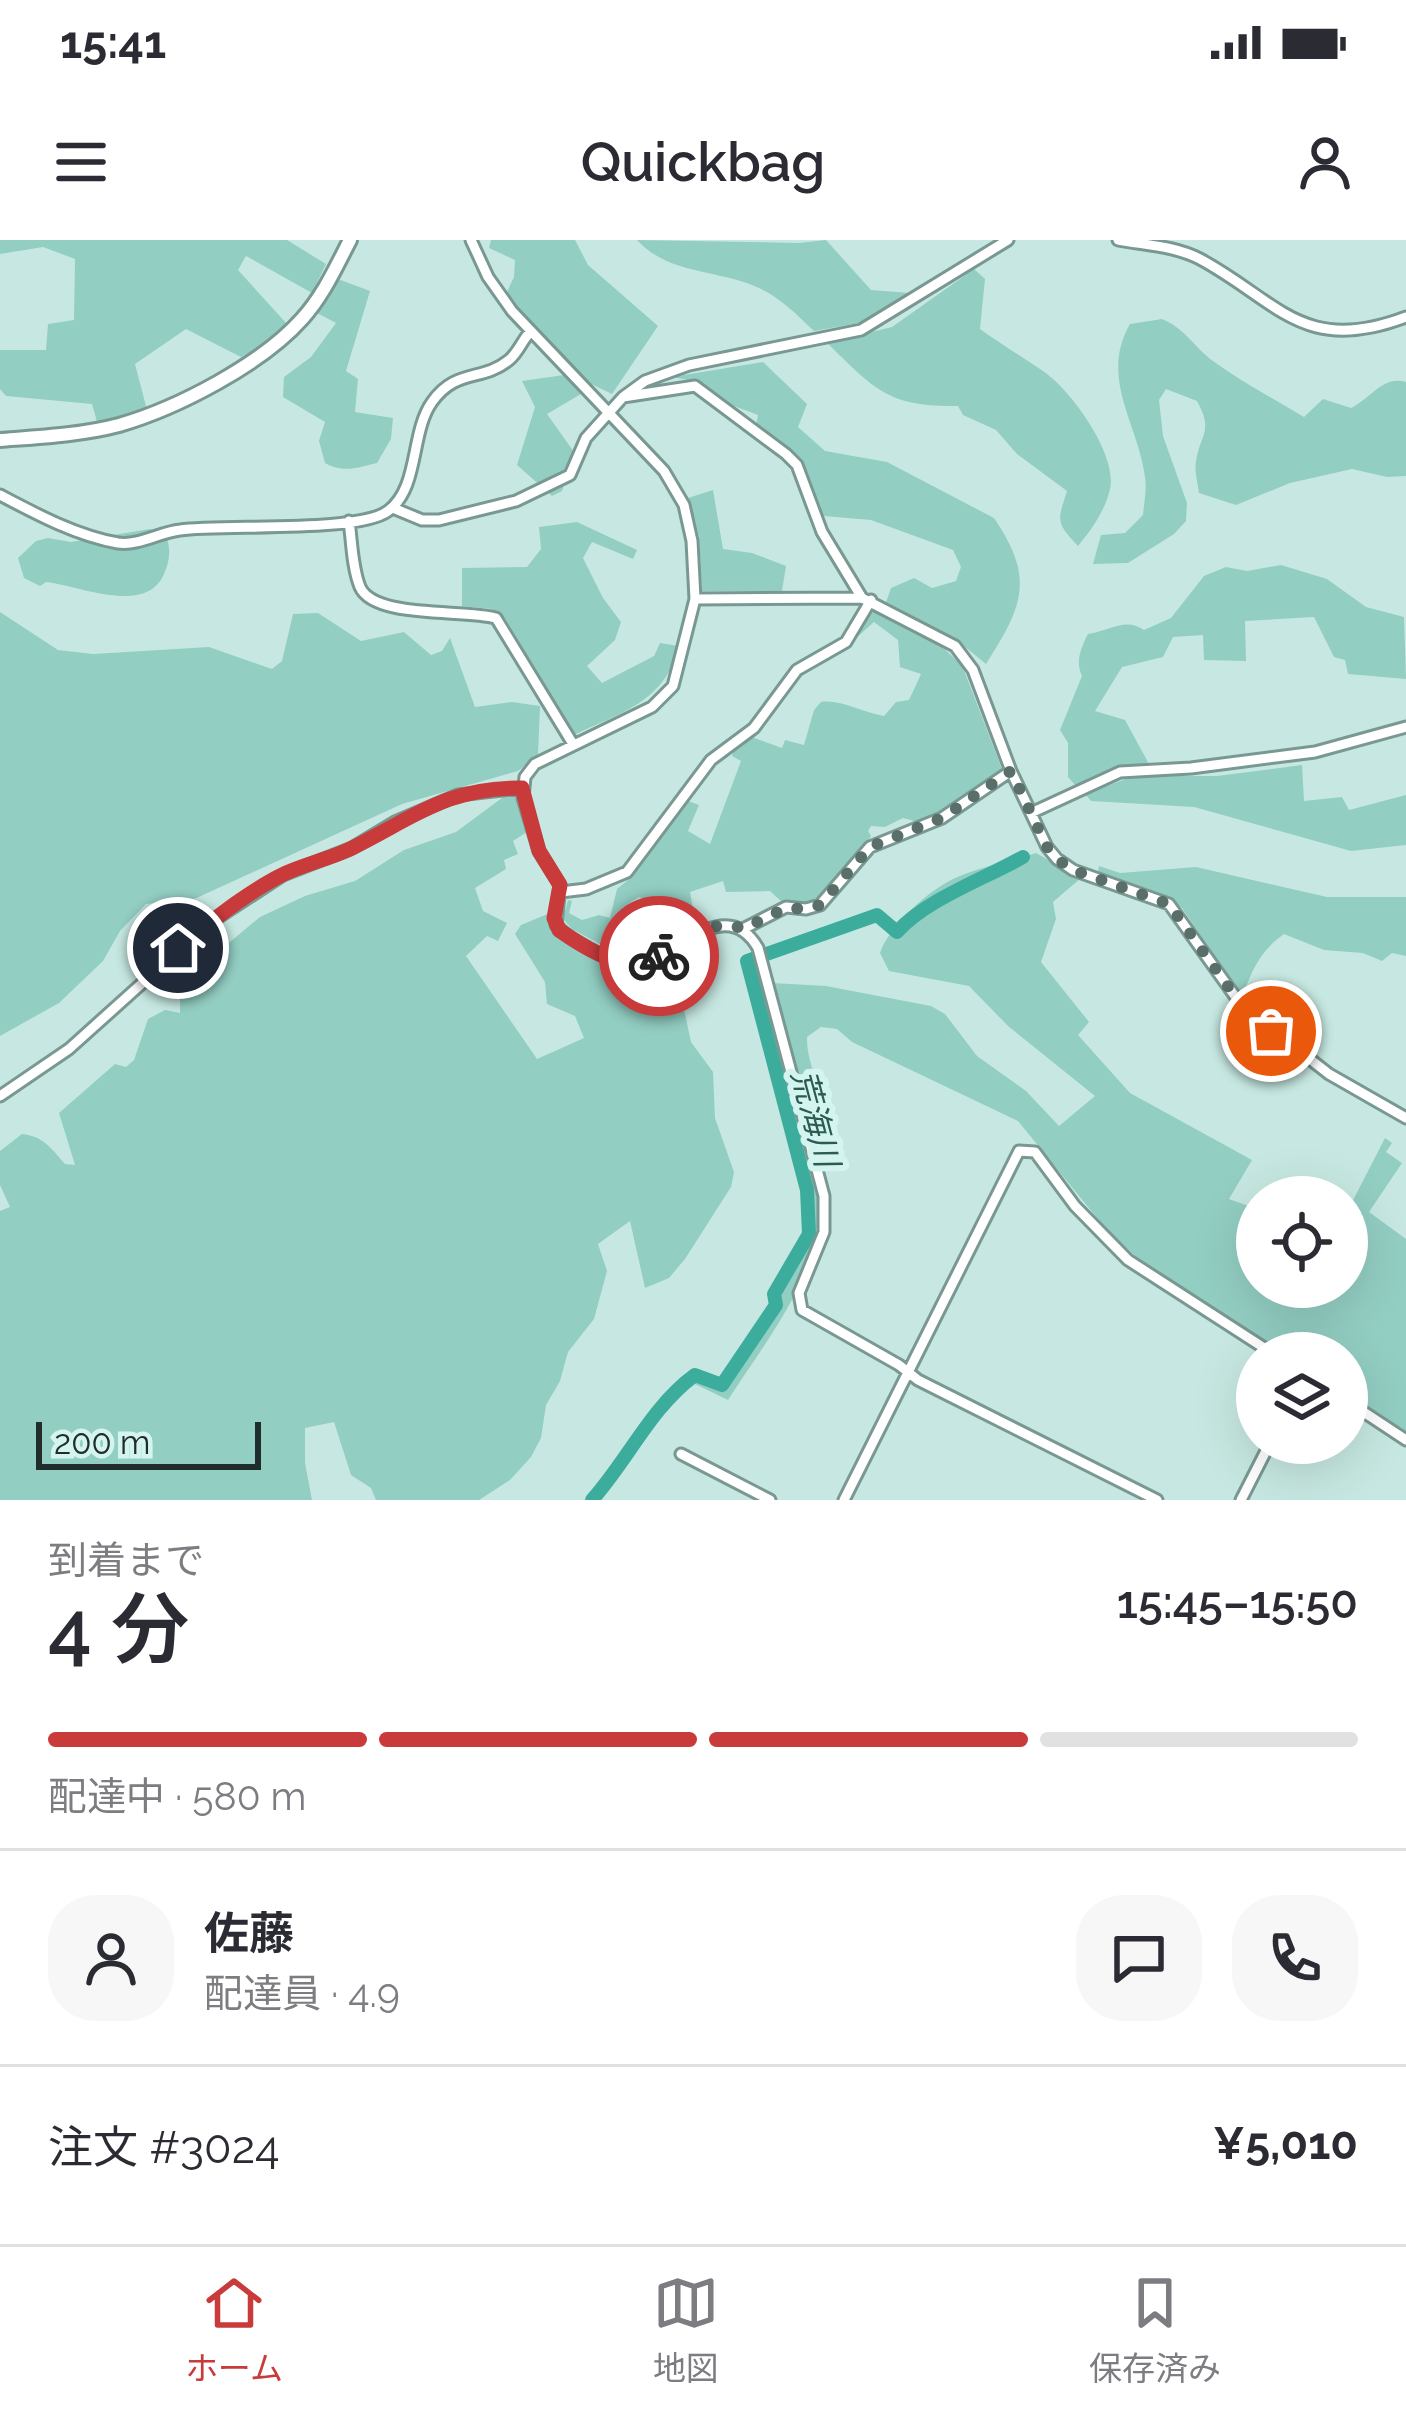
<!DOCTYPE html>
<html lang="ja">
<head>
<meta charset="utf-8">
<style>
	:root { --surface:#fff; --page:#f7f7f7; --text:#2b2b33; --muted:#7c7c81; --line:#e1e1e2; --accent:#c93a3b }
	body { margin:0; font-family:Raleway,"Noto Sans JP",sans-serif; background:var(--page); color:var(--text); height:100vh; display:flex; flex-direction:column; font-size:45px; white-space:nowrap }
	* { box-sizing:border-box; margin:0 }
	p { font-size:39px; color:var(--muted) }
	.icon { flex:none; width:66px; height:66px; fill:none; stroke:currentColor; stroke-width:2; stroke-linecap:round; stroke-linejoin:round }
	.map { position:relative; height:1260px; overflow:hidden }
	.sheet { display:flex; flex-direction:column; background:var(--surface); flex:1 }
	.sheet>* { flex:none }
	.tools { position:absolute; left:1236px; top:936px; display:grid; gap:24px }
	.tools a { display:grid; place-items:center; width:132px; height:132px; border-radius:50%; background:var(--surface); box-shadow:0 12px 48px #0002; font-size:60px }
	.scale { position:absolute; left:36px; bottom:30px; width:225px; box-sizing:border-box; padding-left:12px; border:6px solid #202d2a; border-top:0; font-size:33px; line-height:42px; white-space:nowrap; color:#202d2a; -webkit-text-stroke:9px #d4f5ef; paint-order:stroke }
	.pin { position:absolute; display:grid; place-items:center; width:102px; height:102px; color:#fff; margin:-51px; border:6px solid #fff; border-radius:50%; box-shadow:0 3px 12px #0007 }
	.courier { position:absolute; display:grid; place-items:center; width:120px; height:120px; margin:-60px; border:9px solid #c93a3b; border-radius:50%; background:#fff; color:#222; box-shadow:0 3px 15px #0007 }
	.headline em { font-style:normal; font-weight:600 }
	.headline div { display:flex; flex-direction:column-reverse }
	.headline { display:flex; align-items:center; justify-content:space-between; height:204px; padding:0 48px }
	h1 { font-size:78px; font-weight:600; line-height:90px }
	.bar { display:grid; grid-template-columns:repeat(4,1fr); gap:18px 12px; align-content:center; height:144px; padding:0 48px }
	.bar i { height:15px; border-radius:9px; background:var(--line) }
	.bar .on { background:var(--accent) }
	.bar p { grid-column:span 4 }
	.line { display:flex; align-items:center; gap:30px; padding:0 48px; border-top:3px solid var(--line) }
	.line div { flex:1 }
	.round { display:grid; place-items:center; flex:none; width:126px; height:126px; border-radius:48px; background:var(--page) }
	.status { display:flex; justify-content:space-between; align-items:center; height:84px; padding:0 60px; background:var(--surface); direction:ltr }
	.status svg { height:33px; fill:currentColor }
	header { display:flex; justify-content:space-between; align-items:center; height:156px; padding:0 48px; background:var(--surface); font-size:54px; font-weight:600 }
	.tabs { display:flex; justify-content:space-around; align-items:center; height:168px; border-top:3px solid var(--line); background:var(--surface); font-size:33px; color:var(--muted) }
	.tabs a { display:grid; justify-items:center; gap:6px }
	.tabs .on { color:var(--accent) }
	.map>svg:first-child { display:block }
	.green { fill:#93cec3 }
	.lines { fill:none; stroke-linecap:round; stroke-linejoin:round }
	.river { stroke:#3cad9d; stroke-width:14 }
	.minor-casing { stroke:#7a9892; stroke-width:15 }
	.major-casing { stroke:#7a9892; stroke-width:18 }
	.minor { stroke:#fff; stroke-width:9 }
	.major { stroke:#fff; stroke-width:12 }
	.done { stroke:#5a6e6a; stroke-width:12; stroke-dasharray:0 21.6 }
	.route { stroke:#c93a3b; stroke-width:15 }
	.labels { text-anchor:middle; stroke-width:12; stroke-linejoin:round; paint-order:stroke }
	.water-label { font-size:33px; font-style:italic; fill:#2c5b54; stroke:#d4f5ef }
</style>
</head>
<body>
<div class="status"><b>15:41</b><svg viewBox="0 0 49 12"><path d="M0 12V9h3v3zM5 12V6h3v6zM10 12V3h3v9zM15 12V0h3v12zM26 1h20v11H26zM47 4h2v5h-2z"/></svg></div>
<header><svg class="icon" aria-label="menu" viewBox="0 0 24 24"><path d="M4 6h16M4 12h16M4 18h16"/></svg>Quickbag<svg class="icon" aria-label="person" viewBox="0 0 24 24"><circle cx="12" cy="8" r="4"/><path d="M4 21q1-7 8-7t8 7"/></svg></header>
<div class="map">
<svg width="1406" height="1260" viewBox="0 0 1406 1260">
	<rect width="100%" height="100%" fill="#c7e8e2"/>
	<path class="green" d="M0,0h287l39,24 -14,29 -66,-37 -8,14 49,54 -21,21 -25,12 -55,-28 -51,35 12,46 -50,12 -5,-18 -86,-8 -6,-7v-39h46l2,-26 26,-4 1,-61 -32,-12 -43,7z
		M491,0h84l13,25 70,61 -46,68 -31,-15 -75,-85 8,-17 1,-17 -26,-12z
		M637,0l162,3 27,-3 45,50 39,3 -45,29 -51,9c-16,-15 -32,-32 -53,-42 -40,-20 -91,-13 -124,-49z
		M974,29l11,10 -5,50c21,15 42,28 63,42 28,19 75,84 67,118 -5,22 -18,40 -32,57 -22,-24 -21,-24 -11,-55l-50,-37 -21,-24 -33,-15 -5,-9c-71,1 -83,-17 -131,-63l65,-16z
		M338,39l32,12 -24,80 12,8 -3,33 38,6 -2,21 -14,24c-20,5 -34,10 -52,0l-6,-22 6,-19 -42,-25 1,-20 27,-20 25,-34 -19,-10z
		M1162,79c24,10 31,27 51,42 29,21 61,38 91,56l19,-18 28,9c19,-9 32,-33 55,-26v94l-19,1 -35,-8 -62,14 -54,22 -37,-12c-1,-9 -5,-22 -3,-32 4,-27 18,-29 1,-60l-31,-12 -7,11 4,36 24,67 -1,18 -12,13 -46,29 -35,1 8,-29 24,-2 18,-18c1,-12 4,-26 2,-38 -7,-54 -46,-99 -15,-153z
		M763,122l44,42 -9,23 27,24 62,11 107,56c42,61 28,89 -8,146l-32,-26 -68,-36 5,-14 23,-10 18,10 24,-7 5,-14 -8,-17 -82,-30 -59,-5 -22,-51 -35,-32 3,-17 -24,-9 -45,-26 -17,-3z
		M564,135l17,19 -34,20 27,38 -12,39 -10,5 -35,-31 18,-58 -13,-26z
		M713,250l10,59 29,4 34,13 -4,25h-80l-3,-54 -11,-39z
		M577,282l60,28 -4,9 -41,-17 -9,16 20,40 18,24 -6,18 -28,26 15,17 52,-27 6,-13 19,3c-14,56 -57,66 -105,89l-69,-117 -13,-9 -30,-3v-38l65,-1 14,-18 -2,-22z
		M150,289l16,7c5,12 4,25 -2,38 -18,42 -83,12 -118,8l-6,4 -16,-8 -6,-20 18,-17 12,-3 23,4z
		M1281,325l46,14 39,28 38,10 2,62 -58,-5 -3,-14 -11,-3 -20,-40 -69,4 1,40 -42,-1 -1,-25 -30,2 -10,20 -41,10 -27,44 30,9 24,44 -38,6 -35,16 -8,-9v-34l-8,-13 22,-54c-7,-15 -1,-28 6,-42 22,-3 37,-17 56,-4l27,-12 33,-42 22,-9 21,4z
		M877,369l64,37 21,19 40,104 -77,55 -22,-6 -18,9 -14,-1 -3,5 3,5 -14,22 -43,46 -31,-1 -13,-12 -44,1 -3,-11 -33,11 6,36 -27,-2 -4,-20 -26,-9 -10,6 -22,45 -35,-19 -9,-10 5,-19 4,1 -3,12 13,7 17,-5 11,3 7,-29 11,-9 60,-79 11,4 -11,26 22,13 31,-83 -9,-5 3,-11 14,-9 33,12 3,-8 19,5 10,-35 7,-8c19,-3 43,11 63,14l12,-14 13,-2 12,-26 -21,-7 -2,-27 -24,-18 -18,16 -3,-2 15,-25z
		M0,372l58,38 35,4 116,-7 63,22 10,-8 11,-47 25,-1 43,28 43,-9 27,23 11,-4 8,-13 25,69 37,-5 28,4 -2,49 -20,16 -116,33 -210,96 -46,4 -26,27 -17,30 -44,42 -59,33z
		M1302,525l2,36 38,-4 7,13 57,-15v50l-55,6 -157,-44 -103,-6 -6,-7 49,-18h83z
		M506,555l10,1 11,36 -14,9 5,13 -14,6 2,9 -31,19 8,23 24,12 -9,18 -11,-5 -21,20 71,103 47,-21 -9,-22 -28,-12 -2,-22 -30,-48 6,-9 29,-12 6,20 49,30 39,7 16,37 12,-3 -4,-19 12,6 11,51 22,30 2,46 19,54 -3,15 -46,72 -16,19 -24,10 -15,-67 -32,23 9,27 -13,48 -26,33 -8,29 -14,24 -5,33 -10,19 -21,23 -31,20h-103l-5,-12 -20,-13 -17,-53 -29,6v35l7,37h-312v-289l10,-4 -10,-22v-34l22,-17c21,2 29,14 43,30l10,1 -16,-52 56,-49 11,3 8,-7 14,-41 17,-9 15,3v-18l7,-17 73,-61 45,-21 50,-15 49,-31 52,-18z
		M1036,613l45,25 -28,24 3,17 -15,43 48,60 -11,13 52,58 122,67 -23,39 28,10v78h90v-75l38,-74 7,5 -6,9 16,11 -33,49 37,27v197l-59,-39v-44h-67l-137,-90 -37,-34 -88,-108 -166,-79 -15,-13 -16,-2 -14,10c-1,36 28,65 13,101l-7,4 -41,-159 54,3 105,20 14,8 32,42 49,35 33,35 36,-30 -87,-70 -39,-40 -80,-15 -9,-18c9,-27 48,-62 73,-74 25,-12 56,-17 83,-26z
		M1099,626l21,7 76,-6 131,30h79v59l-14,-3 -10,8 -19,-8 -39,-3 -40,-16c-24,17 -32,36 -42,63l-60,-89 -22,-15 -62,-21z
		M754,720l64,231c8,79 -50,146 -90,209l-35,-17 4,-5 26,10 56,-82 -2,-12 34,-60 -1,-44 -50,-171 -10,-57z"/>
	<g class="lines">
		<path class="river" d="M592,1260c36,-40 59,-93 103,-125l27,10 54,-80 -2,-11 35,-60 -2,-44 -60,-229 130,-46 20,17c28,-32 89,-54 126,-75"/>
		<g class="minor-casing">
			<path id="minor" d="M471,0l17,37 24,34 152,160 20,34 8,36 3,58 -22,87 -21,21 -117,57 -10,13 -2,21 16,53 21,34 -4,40c9,10 20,16 31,22 14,8 29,18 45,17 42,-3 93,-73 126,-16l66,248v36l-25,61 3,17 97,55 19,15 239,120
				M1118,0c27,5 57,6 82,19 78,42 103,97 206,58
				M623,157l72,-11 91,68 11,11 25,67 40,66
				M0,255c36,19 77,41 118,48 21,3 42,-11 62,-13 44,-6 178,3 208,-19 32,-24 22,-78 44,-109 24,-34 50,-20 77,-42 10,-8 13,-20 22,-29
				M393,268l29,12h17l77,-19 54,-26 16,-37 37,-41 22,-16 44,-16 172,-35 147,-90
				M349,281c3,21 3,46 11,66 14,32 104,22 136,31l77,126
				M695,359l167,-1 93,48 18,24 38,101 36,76 10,12 16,11 96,34 73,102 87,68 77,44
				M1031,573l89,-41 71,-4 124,-16 91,-25
				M561,652l25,-3 41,-17 84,-112 43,-32 43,-58 49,-28 25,-42
				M743,689l43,-22 20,2 14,-4 50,-58 72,-29 69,-47
				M0,856l69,-47 139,-125 75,-49 69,-27 43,-26 63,-27 64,-7
				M1347,1161l59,39
				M681,1214l89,46
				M844,1260l175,-349 16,1 40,54 53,54 144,93
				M1241,1260l29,-57"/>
		</g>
		<g class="major-casing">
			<path id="major" d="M0,200c39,-3 81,-5 119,-15 59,-17 143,-61 183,-106 21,-23 34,-52 48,-79"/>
		</g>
		<use href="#minor" class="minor"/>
		<use href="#major" class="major"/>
	</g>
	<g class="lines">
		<path class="done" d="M659,716c25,-15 54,-40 84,-27l43,-21 20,1 14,-4 50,-58 72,-29 69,-47 36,76 10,12 16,11 96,34 73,102 29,25"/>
		<path class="route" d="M178,708c33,-26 70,-57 108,-75 20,-9 42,-14 62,-23 64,-31 97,-63 174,-62l17,63 21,34 -6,33 5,12c30,21 63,42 100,26"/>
	</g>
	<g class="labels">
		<g class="water-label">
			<text transform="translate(816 878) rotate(75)" y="12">荒海川</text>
		</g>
	</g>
</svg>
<div class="tools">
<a><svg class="icon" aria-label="locate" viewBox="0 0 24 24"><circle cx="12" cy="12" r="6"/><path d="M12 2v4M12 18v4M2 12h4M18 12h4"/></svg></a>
<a><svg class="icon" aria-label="layers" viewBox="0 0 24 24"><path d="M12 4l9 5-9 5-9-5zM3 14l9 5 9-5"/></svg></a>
</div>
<div class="scale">200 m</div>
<div class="pin" style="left:1271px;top:791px;background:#ea580c"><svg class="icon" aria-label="bag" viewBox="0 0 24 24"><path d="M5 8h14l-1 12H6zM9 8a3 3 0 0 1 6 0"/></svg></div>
<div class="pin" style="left:178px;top:708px;background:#1f2937"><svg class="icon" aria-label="home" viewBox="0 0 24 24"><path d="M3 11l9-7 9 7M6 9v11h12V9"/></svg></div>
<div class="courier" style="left:659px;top:716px"><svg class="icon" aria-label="bike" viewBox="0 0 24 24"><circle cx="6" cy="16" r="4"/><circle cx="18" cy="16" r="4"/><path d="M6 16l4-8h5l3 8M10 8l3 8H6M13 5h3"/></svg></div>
</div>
<section class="sheet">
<div class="headline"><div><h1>4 分</h1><p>到着まで</p></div><em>15:45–15:50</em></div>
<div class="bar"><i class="on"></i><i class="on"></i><i class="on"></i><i></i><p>配達中 · 580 m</p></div>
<div class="line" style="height:216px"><a class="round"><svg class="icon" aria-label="person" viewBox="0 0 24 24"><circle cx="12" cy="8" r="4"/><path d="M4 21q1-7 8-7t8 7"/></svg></a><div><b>佐藤</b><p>配達員 · 4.9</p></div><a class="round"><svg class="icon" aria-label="chat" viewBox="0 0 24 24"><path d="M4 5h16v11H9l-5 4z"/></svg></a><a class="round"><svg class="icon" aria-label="phone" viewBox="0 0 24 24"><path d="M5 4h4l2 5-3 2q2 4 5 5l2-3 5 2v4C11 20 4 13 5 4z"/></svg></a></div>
<div class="line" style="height:156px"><div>注文 #3024</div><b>¥5,010</b></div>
</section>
<nav class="tabs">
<a class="on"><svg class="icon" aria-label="home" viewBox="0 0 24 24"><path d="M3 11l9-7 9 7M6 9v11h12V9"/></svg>ホーム</a>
<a><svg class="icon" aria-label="map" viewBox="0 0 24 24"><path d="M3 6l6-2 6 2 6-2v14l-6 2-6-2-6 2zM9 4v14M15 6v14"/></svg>地図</a>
<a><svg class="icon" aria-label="saved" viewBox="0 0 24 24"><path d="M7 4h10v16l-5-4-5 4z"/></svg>保存済み</a>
</nav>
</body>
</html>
